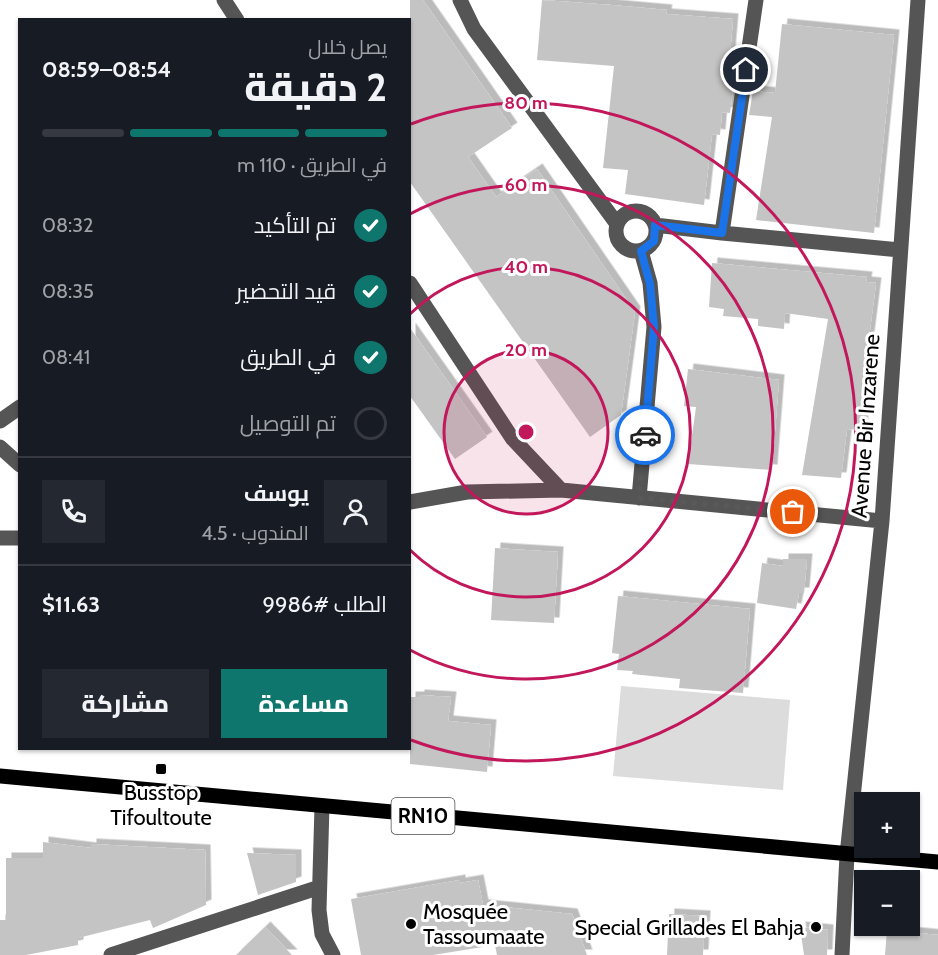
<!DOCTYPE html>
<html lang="ar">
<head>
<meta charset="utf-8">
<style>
	:root { --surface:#171b24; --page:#242831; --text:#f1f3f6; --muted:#9ea1a6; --line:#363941; --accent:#0f766e }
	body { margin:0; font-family:Cabin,Cairo,sans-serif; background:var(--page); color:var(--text); direction:rtl; height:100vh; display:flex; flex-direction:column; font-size:22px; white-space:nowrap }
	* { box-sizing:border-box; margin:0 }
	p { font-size:20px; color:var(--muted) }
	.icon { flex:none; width:33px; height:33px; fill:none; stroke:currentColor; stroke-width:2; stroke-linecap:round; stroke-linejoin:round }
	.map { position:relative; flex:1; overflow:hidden; direction:ltr }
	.details { position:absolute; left:18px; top:18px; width:393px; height:732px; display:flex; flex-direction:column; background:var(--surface); border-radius:0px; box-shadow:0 2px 4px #0004; direction:rtl }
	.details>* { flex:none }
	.controls { position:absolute; left:854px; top:792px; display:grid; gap:12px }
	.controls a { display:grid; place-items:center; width:66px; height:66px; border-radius:0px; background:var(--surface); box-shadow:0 2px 4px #0004; font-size:30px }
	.pin { position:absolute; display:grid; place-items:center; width:51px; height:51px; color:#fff; margin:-26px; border:3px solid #fff; border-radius:50%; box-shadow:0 2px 6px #0007 }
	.courier { position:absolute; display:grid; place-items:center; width:60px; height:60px; margin:-30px; border:4px solid #1a73e8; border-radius:50%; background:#fff; color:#222; box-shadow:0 2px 8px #0007 }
	.overview em { font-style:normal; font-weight:800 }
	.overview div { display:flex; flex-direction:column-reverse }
	.overview { display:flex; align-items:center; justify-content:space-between; height:102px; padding:0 24px }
	h1 { font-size:39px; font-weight:800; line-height:45px }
	.bar { display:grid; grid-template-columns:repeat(4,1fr); gap:9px 6px; align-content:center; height:72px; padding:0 24px }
	.bar i { height:8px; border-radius:4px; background:var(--line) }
	.bar .active { background:var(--accent) }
	.bar p { grid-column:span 4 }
	.line { display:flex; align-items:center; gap:15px; padding:0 24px; border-top:2px solid var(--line) }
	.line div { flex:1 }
	.round { display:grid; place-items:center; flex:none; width:63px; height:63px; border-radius:0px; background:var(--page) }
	ol { padding:0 24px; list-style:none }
	li { display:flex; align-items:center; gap:18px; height:66px }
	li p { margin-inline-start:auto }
	li .icon { padding:6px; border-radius:50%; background:var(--accent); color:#fff; stroke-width:4 }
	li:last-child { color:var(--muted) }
	li i { width:33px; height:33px; border:3px solid var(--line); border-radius:50% }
	.action { display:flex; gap:12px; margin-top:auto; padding:12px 24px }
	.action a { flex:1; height:69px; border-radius:0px; background:var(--accent); color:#fff; font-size:24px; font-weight:800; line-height:69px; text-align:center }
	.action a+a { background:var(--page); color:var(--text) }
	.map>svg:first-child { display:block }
	.green { fill:#dcdcdc }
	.building { fill:#c4c4c4; filter:url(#shadow) }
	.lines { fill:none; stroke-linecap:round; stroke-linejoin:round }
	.minor { stroke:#555; stroke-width:15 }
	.major { stroke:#000; stroke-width:15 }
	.done { stroke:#595959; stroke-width:6; stroke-dasharray:0 10.8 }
	.route { stroke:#1a73e8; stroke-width:8 }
	.ring { fill:none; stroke:#c2185b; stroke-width:3 }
	.poi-dot { fill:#000; stroke:#fff; stroke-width:2 }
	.labels { text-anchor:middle; stroke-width:6; stroke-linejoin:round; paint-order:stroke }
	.shield { fill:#fff; stroke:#4c4c4c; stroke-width:1.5 }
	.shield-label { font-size:21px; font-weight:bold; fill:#000 }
	.street-label { font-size:22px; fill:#000; stroke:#fff }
	.poi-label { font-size:22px; fill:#000; stroke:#fff }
	.centre { fill:#c2185b; stroke:#fff; stroke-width:3 }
	.ring-label { font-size:18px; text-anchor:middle; font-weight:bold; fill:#c2185b; stroke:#fff; stroke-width:6; stroke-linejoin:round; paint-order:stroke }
</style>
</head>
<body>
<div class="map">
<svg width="938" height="955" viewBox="0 0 938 955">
	<defs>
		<filter id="shadow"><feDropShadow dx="5.5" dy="-5.5" stdDeviation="0" flood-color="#0004"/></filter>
	</defs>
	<rect width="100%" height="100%" fill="#fff"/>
	<path class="green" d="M621,686l169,14 -7,90 -170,-14z"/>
	<path class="building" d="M410,0h13l89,128 -44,29 28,40 41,-28 98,143 -14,103 -31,22 -180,-255z
		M542,0l69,5 56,5 -1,4 67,5 -6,69 6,1 -3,24 -8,-1 -2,23 -8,-1 -8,71 -79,-11 3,-24 -25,-2 11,-102 -77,-6z
		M782,24l112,11 -20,198 -118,-13 16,-103 -23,-2 4,-24 22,2z
		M712,263l155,14 -1,5 10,1 -9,70h3l-8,77 -15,-1 -6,49 -39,-3 26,-156 -43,-6 -1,16 -26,-3v-7l-35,-3 1,-7 -15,-2z
		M410,328l77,109 -32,22 -45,-63z
		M688,369l91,11 -7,90 -84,-6 8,-57 -12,-1z
		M495,548l63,4 -4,71 -63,-3z
		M783,559h24l-3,34h-5l-3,16 -39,-6 5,-40 21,3z
		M618,596l132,13 -7,84 -64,-5 1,-9 -48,-5 1,-3 -16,-1 2,-16 -7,-1z
		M419,695l32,2 -3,24 43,4 -4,47 -77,-8v-67h9z
		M43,842l48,6v-4l114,6 1,55 -53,23 -3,-8 -72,18v7l-52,10h-26v-35h6v-62h37z
		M247,853l49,2v27l-38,13z
		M460,880v3l18,-3 5,25 89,9 15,41h-90l-2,-10 -62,10h-72l-10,-56z
		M669,914l36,2 -2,39h-36z
		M265,927l27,28h-56z
		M800,927l28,3 -1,25h-23z
		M887,930l51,5v20h-53z"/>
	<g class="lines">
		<path class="minor" d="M224,0l13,20
			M460,0l14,29 143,195
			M616 231a20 20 0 1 1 40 0a20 20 0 1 1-40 0Z
			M655,225l67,8 34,-233
			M722,233l178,17
			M410,283l102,155 49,52 321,31
			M0,421l20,-14
			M0,447l20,18
			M639,498l15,-171 -4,-44 -9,-32
			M410,502l57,-10 94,-2
			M0,538h20
			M322,806l-3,104 3,24 11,21
			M111,955l206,-67
			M842,955l5,-100 35,-334 36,-521"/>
		<path class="major" d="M0,776l938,86"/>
	</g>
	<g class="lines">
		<path class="done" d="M645,435l-6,63 154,14"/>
		<path class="route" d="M645,435l9,-108 -4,-43 -9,-33 13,-10 1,-16 67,8 24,-163"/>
	</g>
	<circle cx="526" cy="432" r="82" fill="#c2185b" fill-opacity=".12"/>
	<g class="ring">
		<circle cx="526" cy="432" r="82"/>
		<path d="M410 314A165 165 0 1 1 410 550"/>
		<path d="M410 214A247 247 0 1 1 410 650"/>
		<path d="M411 124A329 329 0 1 1 411 740"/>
	</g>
	<g class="poi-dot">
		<rect x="155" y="763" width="12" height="12" rx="3"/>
		<circle cx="411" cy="924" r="6"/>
		<circle cx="816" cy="927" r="6"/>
	</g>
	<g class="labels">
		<rect class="shield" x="391.5" y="798" width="63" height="36" rx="4.5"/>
		<g class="shield-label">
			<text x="423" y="823">RN10</text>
		</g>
		<g class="street-label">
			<text transform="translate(865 426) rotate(-86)" y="8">Avenue Bir Inzarene</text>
		</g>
		<g class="poi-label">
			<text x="161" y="800">Busstop<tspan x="161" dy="25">Tifoultoute</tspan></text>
			<text x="423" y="919" text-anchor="start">Mosquée<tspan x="423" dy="25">Tassoumaate</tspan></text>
			<text x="804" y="935" text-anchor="end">Special Grillades El Bahja</text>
		</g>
	</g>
	<circle cx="526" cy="432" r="9" class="centre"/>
	<g class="ring-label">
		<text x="526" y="109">80 m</text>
		<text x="526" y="191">60 m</text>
		<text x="526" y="273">40 m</text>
		<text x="526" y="356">20 m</text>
	</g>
</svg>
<div class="controls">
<a>+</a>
<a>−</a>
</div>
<div class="pin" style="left:793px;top:512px;background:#ea580c"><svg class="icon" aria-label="bag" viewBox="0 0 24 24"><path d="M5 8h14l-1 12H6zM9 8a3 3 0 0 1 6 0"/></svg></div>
<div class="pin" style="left:746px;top:70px;background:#1f2937"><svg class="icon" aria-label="home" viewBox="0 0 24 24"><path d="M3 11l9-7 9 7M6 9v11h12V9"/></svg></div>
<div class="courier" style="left:645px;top:435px"><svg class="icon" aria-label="car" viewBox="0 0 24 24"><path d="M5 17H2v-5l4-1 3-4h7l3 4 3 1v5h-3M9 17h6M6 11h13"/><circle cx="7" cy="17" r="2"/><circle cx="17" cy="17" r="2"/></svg></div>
<section class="details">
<div class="overview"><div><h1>2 دقيقة</h1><p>يصل خلال</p></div><em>08:54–08:59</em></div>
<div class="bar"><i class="active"></i><i class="active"></i><i class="active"></i><i></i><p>في الطريق · 110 m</p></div>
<ol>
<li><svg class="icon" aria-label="check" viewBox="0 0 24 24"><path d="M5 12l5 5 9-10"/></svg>تم التأكيد<p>08:32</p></li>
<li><svg class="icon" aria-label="check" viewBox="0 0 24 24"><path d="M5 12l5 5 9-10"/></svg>قيد التحضير<p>08:35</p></li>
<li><svg class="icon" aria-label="check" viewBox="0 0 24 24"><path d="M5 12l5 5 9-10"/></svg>في الطريق<p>08:41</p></li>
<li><i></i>تم التوصيل</li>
</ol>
<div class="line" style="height:108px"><a class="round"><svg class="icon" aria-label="person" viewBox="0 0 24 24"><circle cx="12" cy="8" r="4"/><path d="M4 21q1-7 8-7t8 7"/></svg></a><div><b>يوسف</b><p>المندوب · 4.5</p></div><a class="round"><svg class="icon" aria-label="phone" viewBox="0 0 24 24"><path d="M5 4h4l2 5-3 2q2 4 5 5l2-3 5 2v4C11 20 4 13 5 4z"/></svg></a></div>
<div class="line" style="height:78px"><div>الطلب #9986</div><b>$11.63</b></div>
<div class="action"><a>مساعدة</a><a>مشاركة</a></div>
</section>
</div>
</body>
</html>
